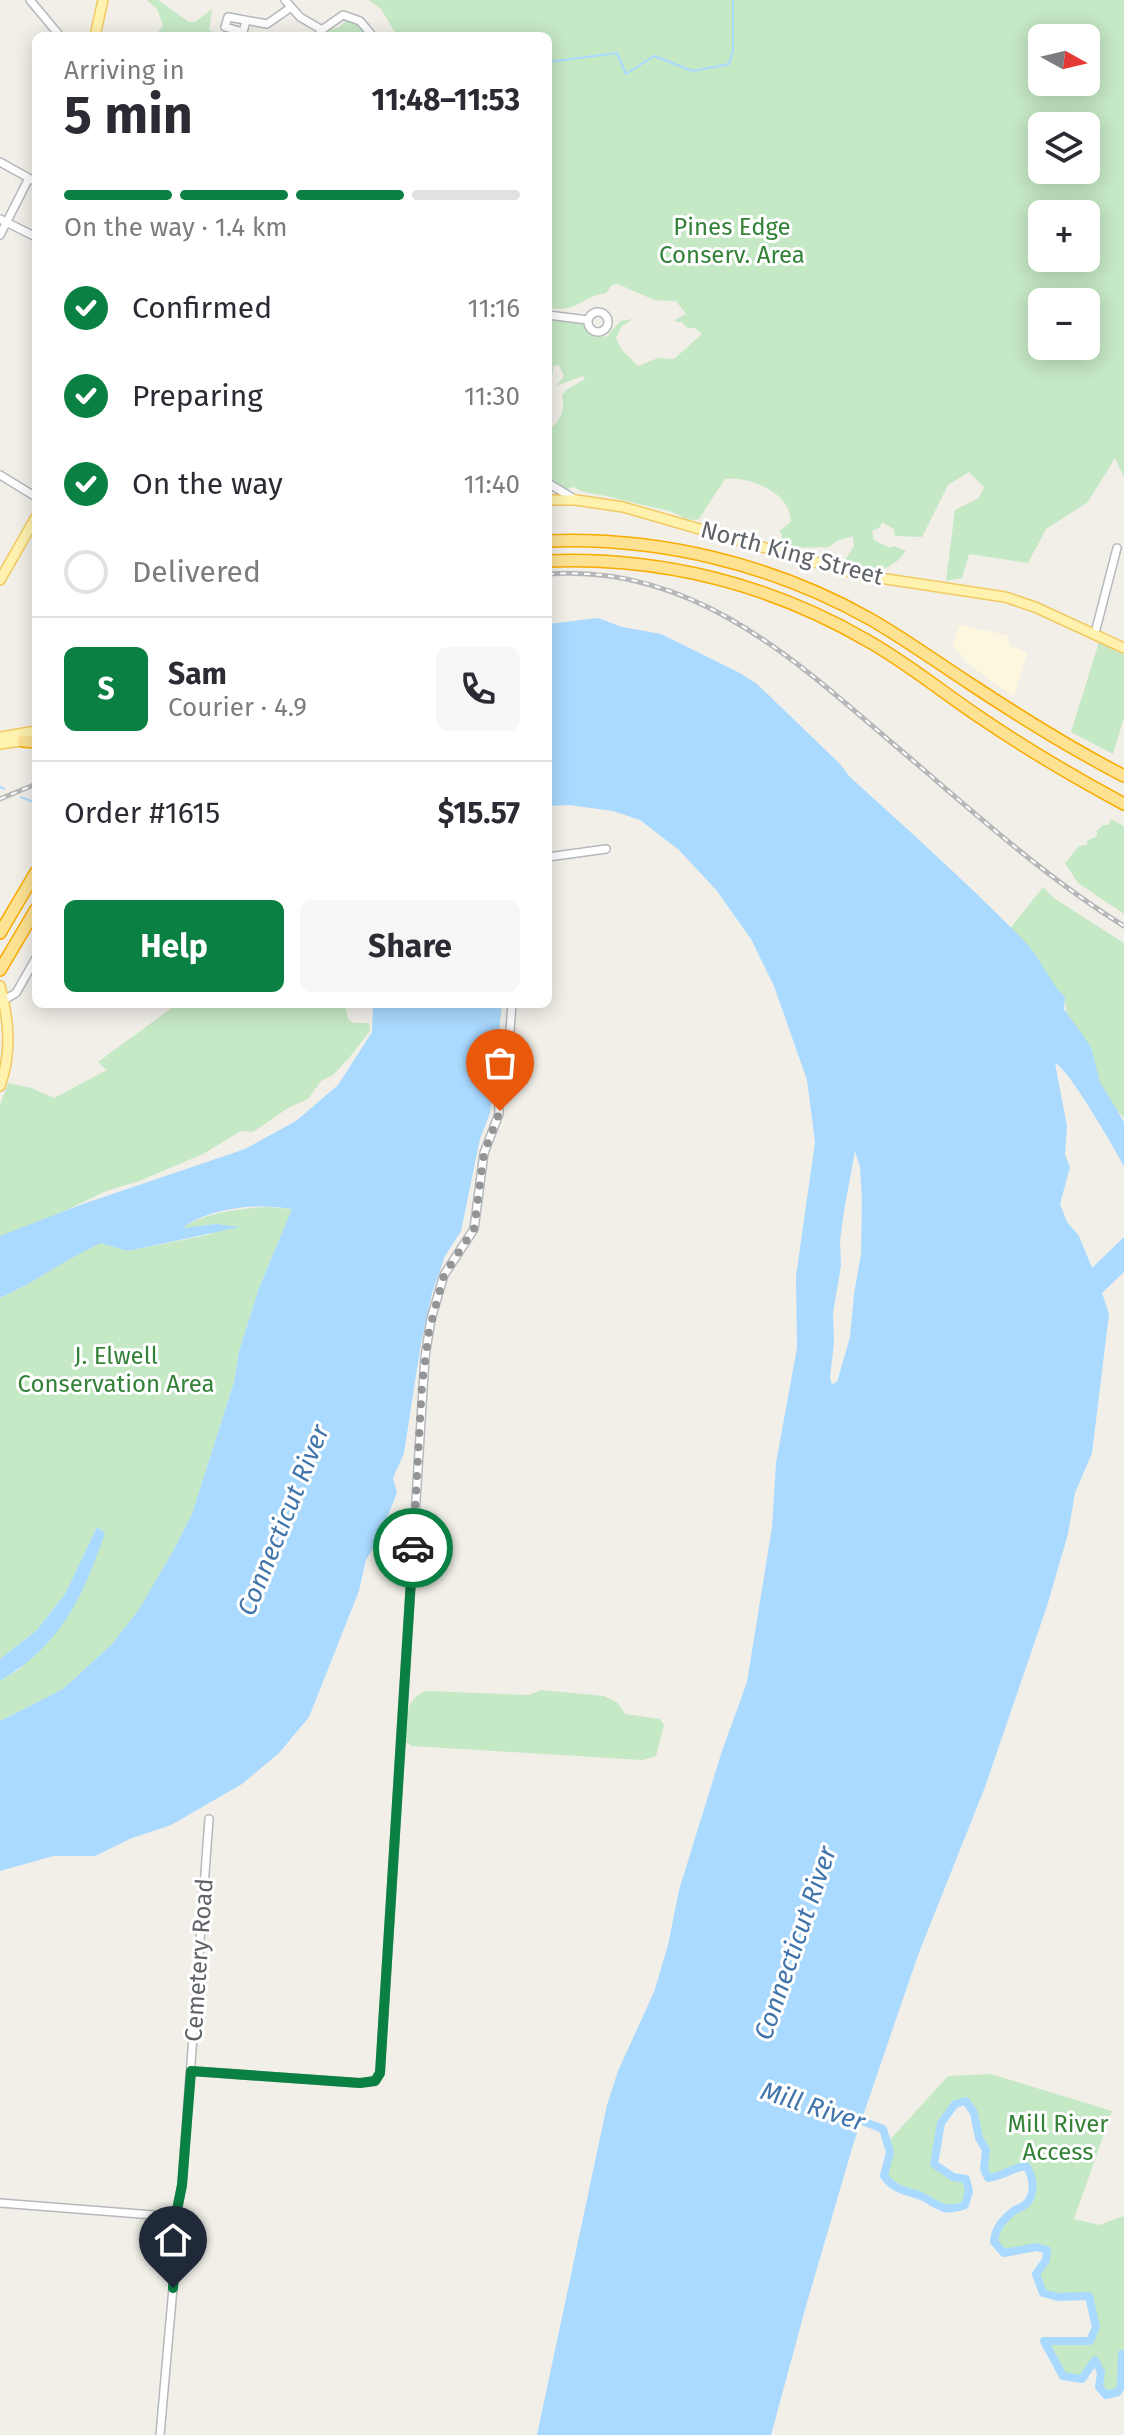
<!DOCTYPE html>
<html lang="en">
<head>
<meta charset="utf-8">
<style>
	:root { --surface:#fff; --page:#f7f7f7; --text:#2b2b33; --muted:#7c7c81; --line:#e1e1e2; --accent:#0b8043 }
	body { margin:0; font-family:"Fira Sans",sans-serif; background:var(--page); color:var(--text); height:100vh; display:flex; flex-direction:column; font-size:30px; white-space:nowrap }
	* { box-sizing:border-box; margin:0 }
	p { font-size:26px; color:var(--muted) }
	.icon { flex:none; width:44px; height:44px; fill:none; stroke:currentColor; stroke-width:2; stroke-linecap:round; stroke-linejoin:round }
	.map { position:relative; flex:1; overflow:hidden }
	.side { position:absolute; left:32px; top:32px; width:520px; height:976px; display:flex; flex-direction:column; background:var(--surface); border-radius:12px; box-shadow:0 4px 20px #0003 }
	.side>* { flex:none }
	.needle { width:52px; rotate:98deg }
	.buttons { position:absolute; left:1028px; top:24px; display:grid; gap:16px }
	.buttons a { display:grid; place-items:center; width:72px; height:72px; border-radius:12px; background:var(--surface); box-shadow:0 4px 20px #0003; font-size:40px }
	.pin { position:absolute; display:grid; place-items:center; width:68px; height:68px; color:#fff; margin:-82px -34px; border-radius:50% 50% 50% 0; rotate:-45deg; box-shadow:0 0 8px #0007 }
	.pin .icon { rotate:45deg }
	.courier { position:absolute; display:grid; place-items:center; width:80px; height:80px; margin:-40px; border:6px solid #0b8043; border-radius:50%; background:#fff; color:#222; box-shadow:0 2px 10px #0007 }
	.overview em { font-style:normal; font-weight:700 }
	.overview div { display:flex; flex-direction:column-reverse }
	.overview { display:flex; align-items:center; justify-content:space-between; height:136px; padding:0 32px }
	h1 { font-size:52px; font-weight:700; line-height:60px }
	.bar { display:grid; grid-template-columns:repeat(4,1fr); gap:12px 8px; align-content:center; height:96px; padding:0 32px }
	.bar i { height:10px; border-radius:6px; background:var(--line) }
	.bar .selected { background:var(--accent) }
	.bar p { grid-column:span 4 }
	.line { display:flex; align-items:center; gap:20px; padding:0 32px; border-top:2px solid var(--line) }
	.line div { flex:1 }
	.round { display:grid; place-items:center; flex:none; width:84px; height:84px; border-radius:12px; background:var(--page) }
	ol { padding:0 32px; list-style:none }
	li { display:flex; align-items:center; gap:24px; height:88px }
	li p { margin-inline-start:auto }
	li .icon { padding:8px; border-radius:50%; background:var(--accent); color:#fff; stroke-width:4 }
	li:last-child { color:var(--muted) }
	li i { width:44px; height:44px; border:4px solid var(--line); border-radius:50% }
	.action { display:flex; gap:16px; margin-top:auto; padding:16px 32px }
	.action a { flex:1; height:92px; border-radius:12px; background:var(--accent); color:#fff; font-size:32px; font-weight:700; line-height:92px; text-align:center }
	.action a+a { background:var(--page); color:var(--text) }
	.map>svg:first-child { display:block }
	.commercial { fill:#fef7e0 }
	.green { fill:#c5e8c5; fill-rule:evenodd }
	.water { fill:#aadaff; fill-rule:evenodd }
	.lines { fill:none; stroke-linecap:round; stroke-linejoin:round }
	.stream { stroke:#aadaff; stroke-width:2 }
	.river { stroke:#aadaff; stroke-width:8 }
	.minor-casing { stroke:#b5b8bc; stroke-width:10 }
	.major-casing { stroke:#f2c960; stroke-width:12 }
	.highway-casing { stroke:#f9ab00; stroke-width:14 }
	.minor { stroke:#fff; stroke-width:7 }
	.major { stroke:#fff2af; stroke-width:9 }
	.highway { stroke:#fde293; stroke-width:11 }
	.rail-casing { stroke:#b6b7b8; stroke-width:5 }
	.rail { stroke:#fff; stroke-width:2; stroke-dasharray:6; stroke-linecap:butt }
	.done { stroke:#929495; stroke-width:8; stroke-dasharray:0 14.4 }
	.route { stroke:#0b8043; stroke-width:10 }
	.labels { text-anchor:middle; stroke-width:6; stroke-linejoin:round; paint-order:stroke }
	.park-label { font-size:24px; fill:#348238; stroke:#fff }
	.street-label { font-size:24px; fill:#5f6368; stroke:#fff }
	.water-label { font-size:26px; font-style:italic; fill:#4174aa; stroke:#fff }
</style>
</head>
<body>
<div class="map">
<svg width="1124" height="2435" viewBox="0 0 1124 2435">
	<rect width="100%" height="100%" fill="#f1efe8"/>
	<path class="commercial" d="M959,625l48,10 3,10 17,8 -13,44 -46,-33 -15,-19z"/>
	<path class="green" d="M147,0h11l31,22h6l17,-13 -3,21 5,2 1,4h-53l-5,-2 6,-9 -6,-16z
		M369,0h755v477l-9,-19 -27,44 -42,27 -18,34 -59,-9 -7,24 -16,3 9,-71 24,-12 5,-11 -15,-15 -21,13 -26,52 -27,-1 -1,-7 -12,-7 -2,5 -8,4 2,9 16,8 4,-2 12,5c-15,21 -33,22 -56,17l-4,-9 8,-13 -1,-10 -16,5 -8,6 -49,1 2,-14 -3,-3 12,-9c-1,-4 -1,-9 -3,-13 -8,-20 -43,-33 -63,-30l-26,40c-13,4 -22,-7 -34,-9 -19,-4 -37,-9 -55,-13 -13,-4 -26,-2 -36,-10l-7,2 -19,-10v-49c12,-8 18,-20 14,-34l4,-6 19,-11 -2,-3 -27,10 8,-10 -5,-11 -6,1v8l-5,1v-55l31,2c15,7 10,17 30,14v-3l12,-12 12,-2 -11,7 -6,12 6,12 16,16 20,-8 16,1 28,-25 -7,-6h-8l-5,-6h-6l-1,-2 11,-6 -10,-13 -22,-1 -36,-16 -6,1 -6,8c-25,3 -30,22 -58,14v-271h-151l-16,-27zM1042,38h44v44h-44zM1042,126h44v44h-44zM1042,214h44v44h-44zM1042,302h44v44h-44z
		M347,19l11,3 8,9v4l-38,1 -1,-6 13,-3z
		M1099,642l25,13v62l-11,37 -42,-22z
		M1111,819l13,7v88l-46,-31 -13,-20 14,-17 8,-1v-4l10,-5v-5l6,-6h5z
		M1043,887l12,12 69,44v175l-25,-28 -30,-61 -4,-27 -20,-19 -37,-52z
		M177,1004h171l-2,5 2,10 6,4h15l1,8 -21,27 -16,17 -12,6 -13,18 -20,9 -35,24 -12,-1 -38,23 -64,27 -33,10 -106,51v-137l8,-22 23,5 23,10 53,-28 -9,-8z
		M268,1207l24,2 -33,79 -20,63 -5,31 -42,132 -19,37 -35,61 -26,32 -49,45 -63,32v-40l20,-12 85,-136 -8,-6 -32,67 -28,36 -37,29v-361c35,-16 66,-39 101,-56l27,9 84,-17 4,-10 -36,5c28,-17 56,-20 88,-22z
		M541,1690l63,6 14,7 7,11 35,5 4,6 -8,31 -14,4 -230,-14 -8,-5c1,-20 1,-44 23,-50l102,4z
		M991,2074l121,37 -38,108 25,6 25,-9v138h-2l-1,32 -3,6 -12,3 -7,-8 2,-15 -6,-11 -13,18 -19,-3 -19,-35h46l6,-14 -7,-30h-31l-15,-4 -7,-19 10,-14v-10l-10,-3 -32,6 -10,-11c1,-15 9,-23 21,-32 4,-2 9,-3 12,-7 9,-11 6,-27 -2,-37 -14,2 -23,11 -37,12l-4,-9 2,-19 -7,-12 -5,-25 -8,-12 -11,3 -14,19 -7,41 19,13 13,2 3,12 -4,14c-22,8 -24,1 -42,-8 -17,-8 -26,-4 -39,-21l6,-24 -3,-9 61,-67z"/>
	<path class="water" d="M598,618l24,9 39,7 77,38 19,12 83,80 9,12c60,55 120,108 176,166 16,16 23,39 40,55l-1,12 27,38 9,35 24,40v44c-10,-18 -55,-97 -69,-103l12,63 -2,29 5,12 -10,37 7,18 12,14 13,32 32,-31v35l-22,21 7,21 -17,139 -17,40 -7,41 -21,72 -62,181 -67,168 -65,190 -47,161 -35,129h-234l70,-330 11,-34 36,-79 14,-47 11,-55 43,-139 25,-69 25,-155 4,-64 21,-115 -1,-72 19,-134 -8,-62 -33,-94 -23,-47 -34,-48 -38,-41 -39,-30 -27,-9 -44,-6 -21,1v-182zM855,1151l5,16 2,31 -1,56 -7,40 -4,43 -13,45 -5,2 -2,-6 4,-36 -1,-29 8,-47 -1,-25 4,-30z
		M373,1004h129l-12,109 -10,26 -19,92 -16,25 -13,37 -11,50 -17,110 -11,25 4,15 -20,49 -11,18 -7,31 -50,126 -30,36 -37,31 -71,41 -39,13 -37,18h-42l-53,15v-150l63,-32 49,-45 26,-33 35,-60 19,-37 42,-132 5,-31 20,-63 33,-79c-34,-6 -81,-2 -110,19l34,-4 24,3 -112,24 -27,-8c-35,16 -66,39 -101,55v-62l80,-31 165,-56 51,-28 42,-36 34,-53z
		M97,1527l8,6c-22,64 -44,112 -105,148v-22l37,-29 28,-36z"/>
	<g class="lines">
		<path class="stream" d="M548,62l69,-9 9,21 28,-18 39,15 36,-7 4,-13v-51
			M0,787l4,2
			M21,797l15,6"/>
		<path class="river" d="M852,2117l31,12 7,23 -6,24c13,17 22,13 39,21 18,9 20,16 42,8l4,-14 -3,-12 -13,-2 -19,-13 7,-41 14,-19 11,-3 8,12 5,25 7,12 -2,19 4,9c14,-1 23,-10 38,-12 7,10 10,26 1,37 -3,4 -8,5 -12,7 -12,9 -20,18 -21,32l10,11 32,-6 11,3 -1,10 -10,14 7,19 15,4 31,-1 7,31 -6,14h-46l19,35 19,3 13,-19 6,12 -2,15 7,8 12,-3 3,-6 1,-32h2"/>
		<g class="minor-casing">
			<path id="minor" d="M30,0l30,36
				M285,0l15,17 22,13
				M246,21l-3,11 -18,-5 3,-10 39,7 23,-16
				M318,36l5,-7 20,-14 17,6 11,13
				M0,162l36,20
				M0,219l36,18
				M0,235l29,-57
				M588 322a10 10 0 1 1 20 0a10 10 0 1 1-20 0Z
				M548,315l40,5
				M0,475l36,22
				M548,483l28,17
				M1095,633l22,-85
				M548,857l58,-8
				M4,1000l12,-7 20,-35
				M191,2071l169,12 15,-2 5,-8 45,-716 6,-38 13,-44 30,-46 10,-76 15,-39 -1,-26 11,-44 3,-40
				M0,2203l166,13 9,4
				M160,2435l18,-204 -3,-11 7,-35 27,-366"/>
		</g>
		<g class="major-casing">
			<path id="major" d="M95,36l8,-36
				M548,500h28l47,7 237,68 145,22 30,10 89,41
				M0,580l36,-63
				M0,737l36,-6
				M0,744l28,-4
				M0,986c9,34 12,67 0,100"/>
		</g>
		<g class="highway-casing">
			<path id="highway" d="M548,541c112,-4 224,23 322,78 35,20 68,44 102,66 50,33 100,64 152,91
				M548,561c113,-4 222,23 320,80 39,22 73,50 110,75 47,32 96,61 146,88
				M23,741l13,1
				M0,933l36,-61
				M0,970l36,-61"/>
		</g>
		<use href="#minor" class="minor"/>
		<use href="#major" class="major"/>
		<use href="#highway" class="highway"/>
		<g class="rail-casing">
			<path id="rail" d="M548,574c142,-10 243,82 343,168 75,63 149,132 233,184
				M0,799l36,-15"/>
		</g>
		<use href="#rail" class="rail"/>
	</g>
	<g class="lines">
		<path class="done" d="M413,1548l9,-164 7,-53 15,-56 30,-46 10,-76 16,-42"/>
		<path class="route" d="M173,2288l5,-57 -3,-11 7,-35 9,-114 169,12 15,-2 5,-8 33,-525"/>
	</g>
	<g class="labels">
		<g class="park-label">
			<text x="732" y="235">Pines Edge<tspan x="732" dy="28">Conserv. Area</tspan></text>
			<text x="116" y="1364">J. Elwell<tspan x="116" dy="28">Conservation Area</tspan></text>
			<text x="1058" y="2132">Mill River<tspan x="1058" dy="28">Access</tspan></text>
		</g>
		<g class="street-label">
			<text transform="translate(792 553) rotate(15)" y="8">North King Street</text>
			<text transform="translate(199 1960) rotate(-86)" y="8">Cemetery Road</text>
		</g>
		<g class="water-label">
			<text transform="translate(283 1520) rotate(-68)" y="9">Connecticut River</text>
			<text transform="translate(795 1943) rotate(-71)" y="9">Connecticut River</text>
			<text transform="translate(813 2106) rotate(18)" y="9">Mill River</text>
		</g>
	</g>
</svg>
<div class="buttons">
<a><svg class="needle" viewBox="-14 -14 28 28"><path d="M0-13l5 13h-10z" fill="#e53935"/><path d="M0 13l5-13h-10z" fill="#7c7c81"/></svg></a>
<a><svg class="icon" aria-label="layers" viewBox="0 0 24 24"><path d="M12 4l9 5-9 5-9-5zM3 14l9 5 9-5"/></svg></a>
<a>+</a>
<a>−</a>
</div>
<div class="pin" style="left:500px;top:1111px;background:#ea580c"><svg class="icon" aria-label="bag" viewBox="0 0 24 24"><path d="M5 8h14l-1 12H6zM9 8a3 3 0 0 1 6 0"/></svg></div>
<div class="pin" style="left:173px;top:2288px;background:#1f2937"><svg class="icon" aria-label="home" viewBox="0 0 24 24"><path d="M3 11l9-7 9 7M6 9v11h12V9"/></svg></div>
<div class="courier" style="left:413px;top:1548px"><svg class="icon" aria-label="car" viewBox="0 0 24 24"><path d="M5 17H2v-5l4-1 3-4h7l3 4 3 1v5h-3M9 17h6M6 11h13"/><circle cx="7" cy="17" r="2"/><circle cx="17" cy="17" r="2"/></svg></div>
<section class="side">
<div class="overview"><div><h1>5 min</h1><p>Arriving in</p></div><em>11:48–11:53</em></div>
<div class="bar"><i class="selected"></i><i class="selected"></i><i class="selected"></i><i></i><p>On the way · 1.4 km</p></div>
<ol>
<li><svg class="icon" aria-label="check" viewBox="0 0 24 24"><path d="M5 12l5 5 9-10"/></svg>Confirmed<p>11:16</p></li>
<li><svg class="icon" aria-label="check" viewBox="0 0 24 24"><path d="M5 12l5 5 9-10"/></svg>Preparing<p>11:30</p></li>
<li><svg class="icon" aria-label="check" viewBox="0 0 24 24"><path d="M5 12l5 5 9-10"/></svg>On the way<p>11:40</p></li>
<li><i></i>Delivered</li>
</ol>
<div class="line" style="height:144px"><b class="round" style="background:var(--accent);color:#fff">S</b><div><b>Sam</b><p>Courier · 4.9</p></div><a class="round"><svg class="icon" aria-label="phone" viewBox="0 0 24 24"><path d="M5 4h4l2 5-3 2q2 4 5 5l2-3 5 2v4C11 20 4 13 5 4z"/></svg></a></div>
<div class="line" style="height:104px"><div>Order #1615</div><b>$15.57</b></div>
<div class="action"><a>Help</a><a>Share</a></div>
</section>
</div>
</body>
</html>
